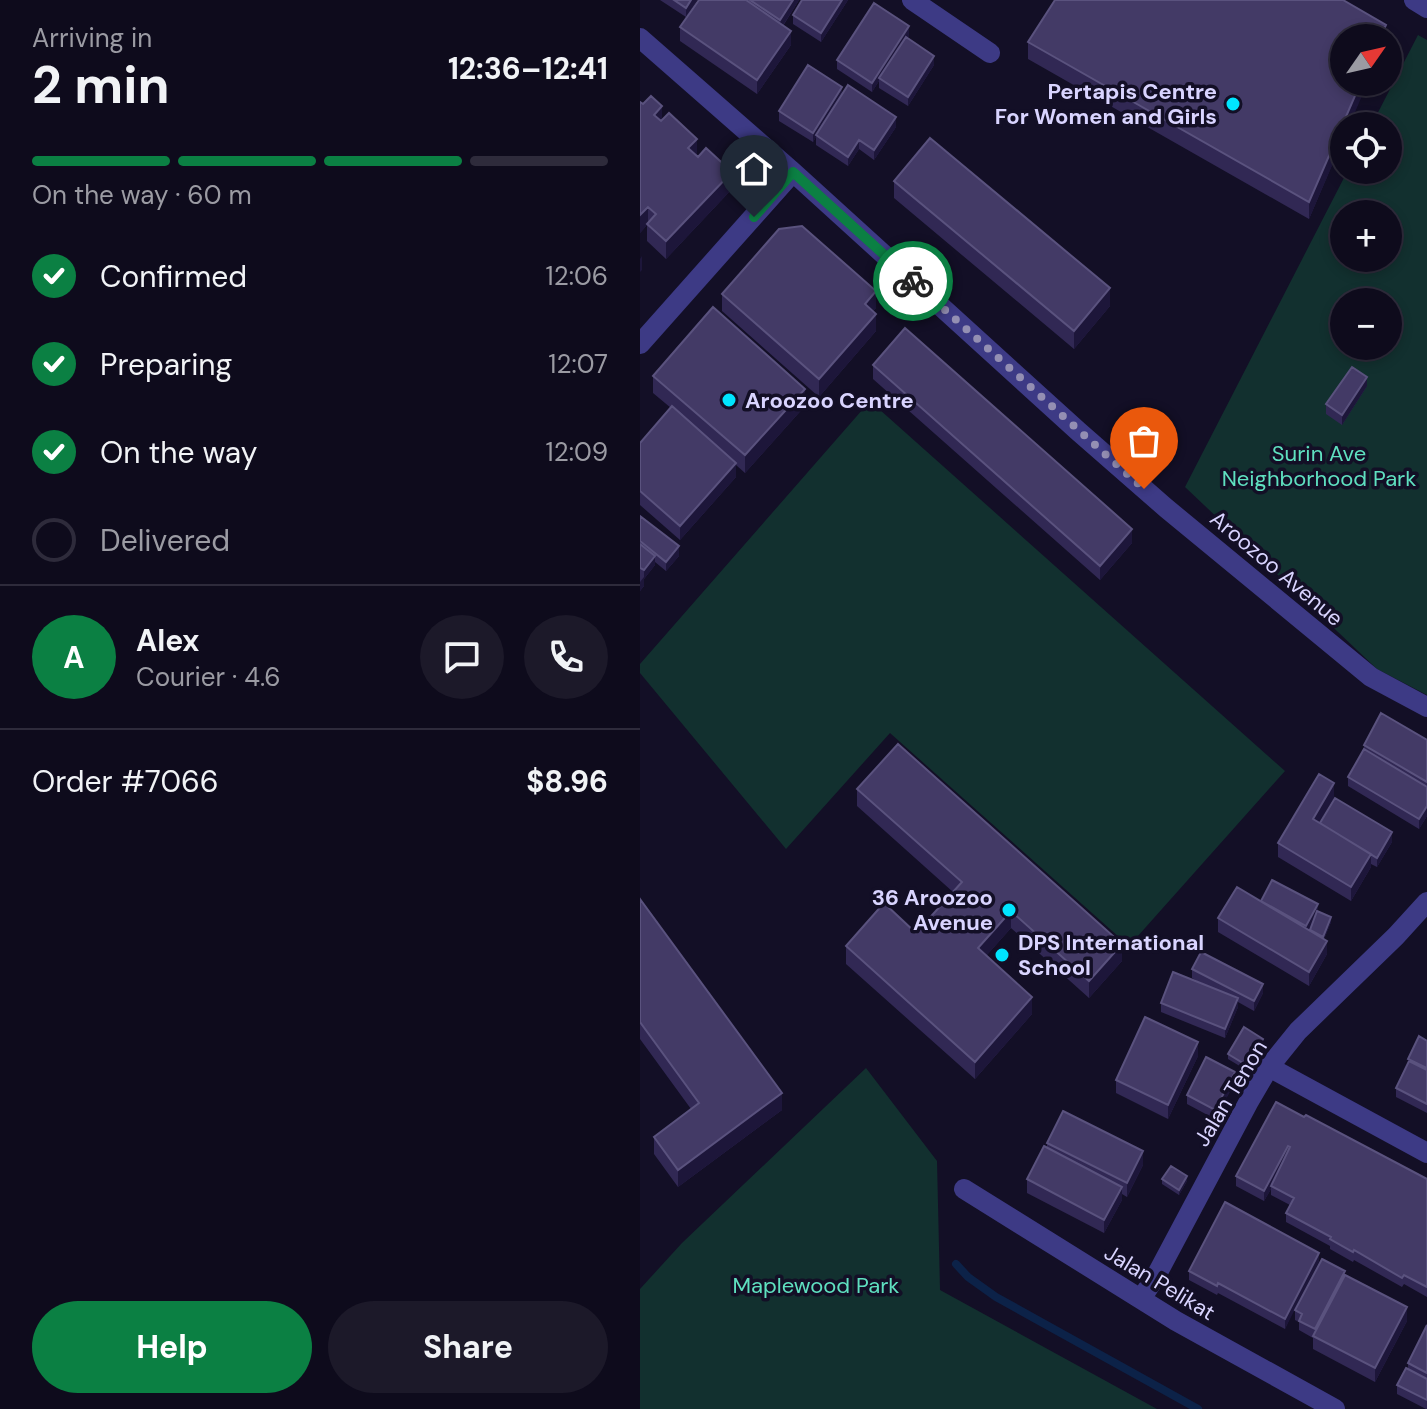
<!DOCTYPE html>
<html lang="en">
<head>
<meta charset="utf-8">
<style>
	:root { --surface:#0e0b1c; --page:#1c1929; --text:#f1f3f6; --muted:#9b9ba3; --line:#2e2b3b; --accent:#0b8043 }
	body { margin:0; font-family:"DM Sans",sans-serif; background:var(--page); color:var(--text); height:100vh; display:flex; flex-direction:column; font-size:30px; white-space:nowrap }
	* { box-sizing:border-box; margin:0 }
	p { font-size:26px; color:var(--muted) }
	.icon { flex:none; width:44px; height:44px; fill:none; stroke:currentColor; stroke-width:2; stroke-linecap:round; stroke-linejoin:round }
	.map { position:relative; flex:1; overflow:hidden }
	.sheet { display:flex; flex-direction:column; background:var(--surface); width:640px }
	.sheet>* { flex:none }
	.needle { width:52px; rotate:56deg }
	.fabs { position:absolute; left:690px; top:24px; display:grid; gap:16px }
	.fabs a { display:grid; place-items:center; width:72px; height:72px; border-radius:50%; background:var(--surface); box-shadow:0 4px 12px #0003,0 0 0 2px var(--line); font-size:40px }
	.pin { position:absolute; display:grid; place-items:center; width:68px; height:68px; color:#fff; margin:-82px -34px; border-radius:50% 50% 50% 0; rotate:-45deg; box-shadow:0 0 8px #0007 }
	.pin .icon { rotate:45deg }
	.courier { position:absolute; display:grid; place-items:center; width:80px; height:80px; margin:-40px; border:6px solid #0b8043; border-radius:50%; background:#fff; color:#222; box-shadow:0 2px 10px #0007 }
	.head em { font-style:normal; font-weight:700 }
	.head div { display:flex; flex-direction:column-reverse }
	.head { display:flex; align-items:center; justify-content:space-between; height:136px; padding:0 32px }
	h1 { font-size:52px; font-weight:700; line-height:60px }
	.bar { display:grid; grid-template-columns:repeat(4,1fr); gap:12px 8px; align-content:center; height:96px; padding:0 32px }
	.bar i { height:10px; border-radius:6px; background:var(--line) }
	.bar .active { background:var(--accent) }
	.bar p { grid-column:span 4 }
	.line { display:flex; align-items:center; gap:20px; padding:0 32px; border-top:2px solid var(--line) }
	.line div { flex:1 }
	.round { display:grid; place-items:center; flex:none; width:84px; height:84px; border-radius:42px; background:var(--page) }
	ol { padding:0 32px; list-style:none }
	li { display:flex; align-items:center; gap:24px; height:88px }
	li p { margin-inline-start:auto }
	li .icon { padding:8px; border-radius:50%; background:var(--accent); color:#fff; stroke-width:4 }
	li:last-child { color:var(--muted) }
	li i { width:44px; height:44px; border:4px solid var(--line); border-radius:50% }
	.primary-button { display:flex; gap:16px; margin-top:auto; padding:16px 32px }
	.primary-button a { flex:1; height:92px; border-radius:48px; background:var(--accent); color:#fff; font-size:32px; font-weight:700; line-height:92px; text-align:center }
	.primary-button a+a { background:var(--page); color:var(--text) }
	main { display:flex; flex:1; min-height:0 }
	.map>svg:first-child { display:block }
	.green { fill:#12302f; fill-rule:evenodd }
	.lines { fill:none; stroke-linecap:round; stroke-linejoin:round }
	.stream { stroke:#0c2248; stroke-width:8 }
	.street { stroke:#3d3a85; stroke-width:20 }
	.wall { fill:#312854 }
	.shaded-wall { fill:#1d163a }
	.building { fill:#433a66; stroke:#5a527e; stroke-width:2 }
	.done { stroke:#948fb3; stroke-width:8; stroke-dasharray:0 14.4 }
	.route { stroke:#0b8043; stroke-width:10 }
	.poi-dot { fill:#00e5ff; stroke:#130f26; stroke-width:3 }
	.labels { text-anchor:middle; stroke-width:7; stroke-linejoin:round; paint-order:stroke }
	.poi-label { font-size:22px; font-weight:bold; fill:#d9d4ff; stroke:#130f26; text-anchor:end }
	.park-label { font-size:22px; fill:#5fe0c0; stroke:#130f26 }
	.street-label { font-size:22px; fill:#d9d4ff; stroke:#130f26 }
</style>
</head>
<body>
<main>
<section class="sheet">
<div class="head"><div><h1>2 min</h1><p>Arriving in</p></div><em>12:36–12:41</em></div>
<div class="bar"><i class="active"></i><i class="active"></i><i class="active"></i><i></i><p>On the way · 60 m</p></div>
<ol>
<li><svg class="icon" aria-label="check" viewBox="0 0 24 24"><path d="M5 12l5 5 9-10"/></svg>Confirmed<p>12:06</p></li>
<li><svg class="icon" aria-label="check" viewBox="0 0 24 24"><path d="M5 12l5 5 9-10"/></svg>Preparing<p>12:07</p></li>
<li><svg class="icon" aria-label="check" viewBox="0 0 24 24"><path d="M5 12l5 5 9-10"/></svg>On the way<p>12:09</p></li>
<li><i></i>Delivered</li>
</ol>
<div class="line" style="height:144px"><b class="round" style="background:var(--accent);color:#fff">A</b><div><b>Alex</b><p>Courier · 4.6</p></div><a class="round"><svg class="icon" aria-label="chat" viewBox="0 0 24 24"><path d="M4 5h16v11H9l-5 4z"/></svg></a><a class="round"><svg class="icon" aria-label="phone" viewBox="0 0 24 24"><path d="M5 4h4l2 5-3 2q2 4 5 5l2-3 5 2v4C11 20 4 13 5 4z"/></svg></a></div>
<div class="line" style="height:104px"><div>Order #7066</div><b>$8.96</b></div>
<div class="primary-button"><a>Help</a><a>Share</a></div>
</section>
<div class="map">
<svg width="787" height="1409" viewBox="0 0 787 1409">
	<rect width="100%" height="100%" fill="#130f26"/>
	<path class="green" d="M778,35l9,5v655l-50,-26 -192,-182 163,-317h40v-44h-17zM704,214h44v44h-44zM704,302h44v44h-44z
		M230,401l415,370 -156,175 -239,-213 -104,116 -146,-176v-9z
		M226,1068l71,93 3,129 217,119h-517v-120l42,-46z"/>
	<g class="lines">
		<path class="stream" d="M316,1264l12,13 28,20 202,112"/>
		<path class="street" d="M272,0l78,53
			M774,0l13,8
			M0,38l153,134 285,259 88,77 205,169 56,30
			M0,344l153,-172
			M629,1067l158,86
			M324,1189l212,132 159,88
			M501,1299l15,-23 92,-173 21,-36 29,-36 98,-95 31,-34"/>
	</g>
	<path class="wall" d="M20,0h37l-11,17z
		M108,0h51l-16,26 8,19 -34,49 -77,-53v-14l68,-26z
		M162,0h46l-27,42 -28,-18v-9z
		M269,36l-2,2 27,27 -26,41 -29,-18v-7l-7,11 -35,-23v-9z
		M746,38l-77,181 -281,-160v-17z
		M202,96l54,31 -22,33 -15,-11 -11,17 -32,-21v-8l-3,5 -34,-21v-10z
		M22,120l70,69 -66,70 -19,-18v-16l-7,8z
		M254,181l216,125 -36,43 -180,-151z
		M82,294l154,14 -3,3 3,20 -57,66 -97,-86z
		M233,365l259,178 -32,37 -227,-201z
		M13,376l152,30 -60,67 -9,-8v12l-56,63 -40,-35v-62l31,-35 -18,-15z
		M727,386l-25,39 -16,-11v-10z
		M0,516l39,40 -13,15 -11,-9v3l-11,14v7l-4,5z
		M787,740v76l-8,13 -71,-43v-9l16,-28v-4z
		M217,789l265,172 -33,37 -78,-70 -25,28 46,58 -57,65 -129,-115v-18l70,-13 37,-41 -96,-86z
		M694,797l-15,25 73,20 -15,25 -6,-3v3l-20,34 -73,-44v-14z
		M0,899l142,211 -104,77 -24,-33v-17l37,-28 -51,-70z
		M621,901l57,10 13,11 -7,17 3,15 -18,32 -91,-54v-14z
		M552,969l71,24 -9,18 -16,-9v5l-13,31 -64,-26v-9l39,-20 -8,-5z
		M787,1041v72l-31,-16v-9l12,-25v-4z
		M623,1044l-15,27 -20,-12v-5z
		M558,1056l-30,63 -52,-26v-13z
		M595,1082l-20,37 -28,-15v-9z
		M664,1117l123,62v118l-23,-13 -2,3 -48,-27 -1,2 -23,-13v-3l-44,-24v-9l4,-8 -19,-10v-6l-7,12 -28,-15v-10z
		M407,1143l96,22 -16,32 -5,-3v6l-18,33 -77,-40v-14l20,-32z
		M522,1179l25,2 -8,14 -17,-11z
		M679,1253l-34,76 -67,-36 -1,2 -28,-15v-9z
		M705,1275l62,46 -32,61 -62,-33v-11l-14,-8v-8l-4,-2v-10z
		M787,1325v84h-1l-29,-15v-9l11,-16v-6z"/>
	<path class="shaded-wall" d="M51,0h6l-11,17v-9z
		M153,0h6l-19,30v-10z
		M202,0h6l-27,42v-9z
		M746,25v13h-6z
		M269,26v10l-28,43 -2,-1v3l-7,11v-9z
		M151,31v14l-34,49v-14z
		M294,56v9l-26,41v-9z
		M721,82h7l-19,44h-5v12l-35,81v-17z
		M202,87v9l-29,46v-9z
		M22,106v17l-8,-8z
		M256,117v10l-22,33v-10z
		M57,139v17l-9,-8z
		M219,140v9l-11,17v-9z
		M92,172v17l-66,70v-18z
		M8,207v17l-8,9v-18z
		M2,256v14l-2,2v-13z
		M470,288v18l-36,43v-18z
		M236,291v17l-11,13v-17z
		M236,314v17l-57,66v-18z
		M727,377v9l-25,39v-10z
		M165,389v17l-60,67v-18z
		M96,463v14l-56,63v-14z
		M492,529v14l-32,37v-14z
		M39,546v10l-13,15v-9z
		M15,556v9l-11,14v7l-4,5v-9l4,-5v-7z
		M694,783v14l-21,36v-14z
		M787,806v10l-8,13v-10z
		M752,832v10l-15,25v-9z
		M731,854v13l-20,34v-14z
		M678,904v10l-12,21v-9z
		M371,911v17l-33,37v-17z
		M691,917v5l-8,20v-5z
		M687,941v13l-18,32v-14z
		M482,944v17l-33,37v-17z
		M623,984v9l-9,18v-10z
		M392,997v17l-57,65v-17z
		M598,998v9l-13,31v-9z
		M623,1039v5l-15,27v-5z
		M558,1042v14l-30,63v-14z
		M595,1072v10l-20,37v-9z
		M142,1093v17l-104,77v-17z
		M648,1146v10l-17,30v3l-7,12v-10z
		M503,1151v14l-16,32v-14z
		M547,1176v5l-8,14v-5z
		M482,1187v13l-18,33v-13z
		M679,1253v9l-34,67v-10z
		M705,1271v9l-30,58v-9z
		M767,1307v14l-32,61v-14z"/>
	<path class="building" d="M34,0h17l-5,8z
		M59,0h47l45,31 -34,49 -77,-53z
		M110,0h43l-13,20z
		M162,0h40l-21,33 -28,-18z
		M415,0h288l43,25 -6,13h-36v44h17l-52,120 -281,-160z
		M234,3l35,23 -37,57 -35,-23z
		M266,37l28,19 -26,41 -29,-19z
		M168,65l34,22 -29,46 -34,-22z
		M208,85l48,32 -22,33 -15,-10 -11,17 -32,-22z
		M11,96l11,10 -8,9 7,6 8,-8 28,26 -9,9 10,9 8,-9 26,24 -66,69 -19,-17 9,-10 -8,-7 -8,8v-113l3,2z
		M290,138l180,150 -36,43 -180,-150z
		M162,226l74,65 -11,13 11,10 -57,65 -97,-85 57,-65z
		M73,307l92,82 -60,66 -92,-79z
		M265,328l227,201 -32,37 -227,-201z
		M712,367l15,10 -25,38 -16,-11z
		M32,406l64,57 -56,63 -40,-35v-48z
		M0,516l39,30 -13,16 -26,-21z
		M0,544l15,12 -11,14 -4,-2z
		M741,713l46,27v42l-63,-37z
		M258,744l224,200 -33,37 -78,-70 -33,37 54,49 -57,65 -129,-116 38,-43 32,30 46,-51 -105,-93z
		M724,749l63,38v19l-8,13 -71,-42z
		M679,774l15,9 -21,36 58,35 -20,33 -73,-44z
		M695,798l57,34 -15,26 -57,-35z
		M632,880l46,24 -12,22 -45,-25z
		M597,887l90,54 -18,31 -91,-54z
		M0,899l142,194 -104,77 -24,-33 45,-34 -59,-81z
		M677,911l14,6 -8,20 -13,-7z
		M561,952l62,32 -9,17 -62,-32z
		M533,972l65,26 -13,31 -64,-26z
		M505,1017l53,25 -30,63 -52,-25z
		M604,1027l19,12 -15,27 -20,-12z
		M779,1036l8,5v27l-19,-9z
		M566,1057l29,15 -20,38 -28,-15z
		M769,1061l18,9v34l-31,-16z
		M636,1102l28,15 2,-2 121,64v108l-23,-12 -2,3 -48,-28 -1,2 -23,-13 1,-2 -45,-24 8,-15 -23,-12 19,-39 -2,-1 -24,45 -28,-15z
		M423,1111l80,40 -16,32 -80,-40z
		M404,1146l78,41 -18,33 -77,-41z
		M531,1166l16,10 -8,14 -17,-11z
		M585,1202l94,51 -34,66 -67,-36 -1,3 -28,-15z
		M682,1259l23,12 -30,58 -16,-8 3,-7 -7,-4z
		M705,1275l62,32 -32,61 -62,-32z
		M787,1325v48l-19,-10z
		M766,1368l21,11v21l-30,-15z"/>
	<g class="lines">
		<path class="done" d="M273,281l231,208"/>
		<path class="route" d="M114,217l39,-45 120,109"/>
	</g>
	<g class="poi-dot">
		<circle cx="593" cy="104" r="8"/>
		<circle cx="89" cy="400" r="8"/>
		<circle cx="369" cy="910" r="8"/>
		<circle cx="362" cy="955" r="8"/>
	</g>
	<g class="labels">
		<g class="poi-label">
			<text x="577" y="99">Pertapis Centre<tspan x="577" dy="25">For Women and Girls</tspan></text>
			<text x="105" y="408" text-anchor="start">Aroozoo Centre</text>
			<text x="353" y="905">36 Aroozoo<tspan x="353" dy="25">Avenue</tspan></text>
			<text x="378" y="950" text-anchor="start">DPS International<tspan x="378" dy="25">School</tspan></text>
		</g>
		<g class="park-label">
			<text x="679" y="461">Surin Ave<tspan x="679" dy="25">Neighborhood Park</tspan></text>
			<text x="176" y="1293">Maplewood Park</text>
		</g>
		<g class="street-label">
			<text transform="translate(637 568) rotate(40)" y="8">Aroozoo Avenue</text>
			<text transform="translate(590 1093) rotate(-59)" y="8">Jalan Tenon</text>
			<text transform="translate(520 1282) rotate(31)" y="8">Jalan Pelikat</text>
		</g>
	</g>
</svg>
<div class="fabs">
<a><svg class="needle" viewBox="-14 -14 28 28"><path d="M0-13l5 13h-10z" fill="#e53935"/><path d="M0 13l5-13h-10z" fill="#9b9ba3"/></svg></a>
<a><svg class="icon" aria-label="locate" viewBox="0 0 24 24"><circle cx="12" cy="12" r="6"/><path d="M12 2v4M12 18v4M2 12h4M18 12h4"/></svg></a>
<a>+</a>
<a>−</a>
</div>
<div class="pin" style="left:504px;top:489px;background:#ea580c"><svg class="icon" aria-label="bag" viewBox="0 0 24 24"><path d="M5 8h14l-1 12H6zM9 8a3 3 0 0 1 6 0"/></svg></div>
<div class="pin" style="left:114px;top:217px;background:#1f2937"><svg class="icon" aria-label="home" viewBox="0 0 24 24"><path d="M3 11l9-7 9 7M6 9v11h12V9"/></svg></div>
<div class="courier" style="left:273px;top:281px"><svg class="icon" aria-label="bike" viewBox="0 0 24 24"><circle cx="6" cy="16" r="4"/><circle cx="18" cy="16" r="4"/><path d="M6 16l4-8h5l3 8M10 8l3 8H6M13 5h3"/></svg></div>
</div>
</main>
</body>
</html>
